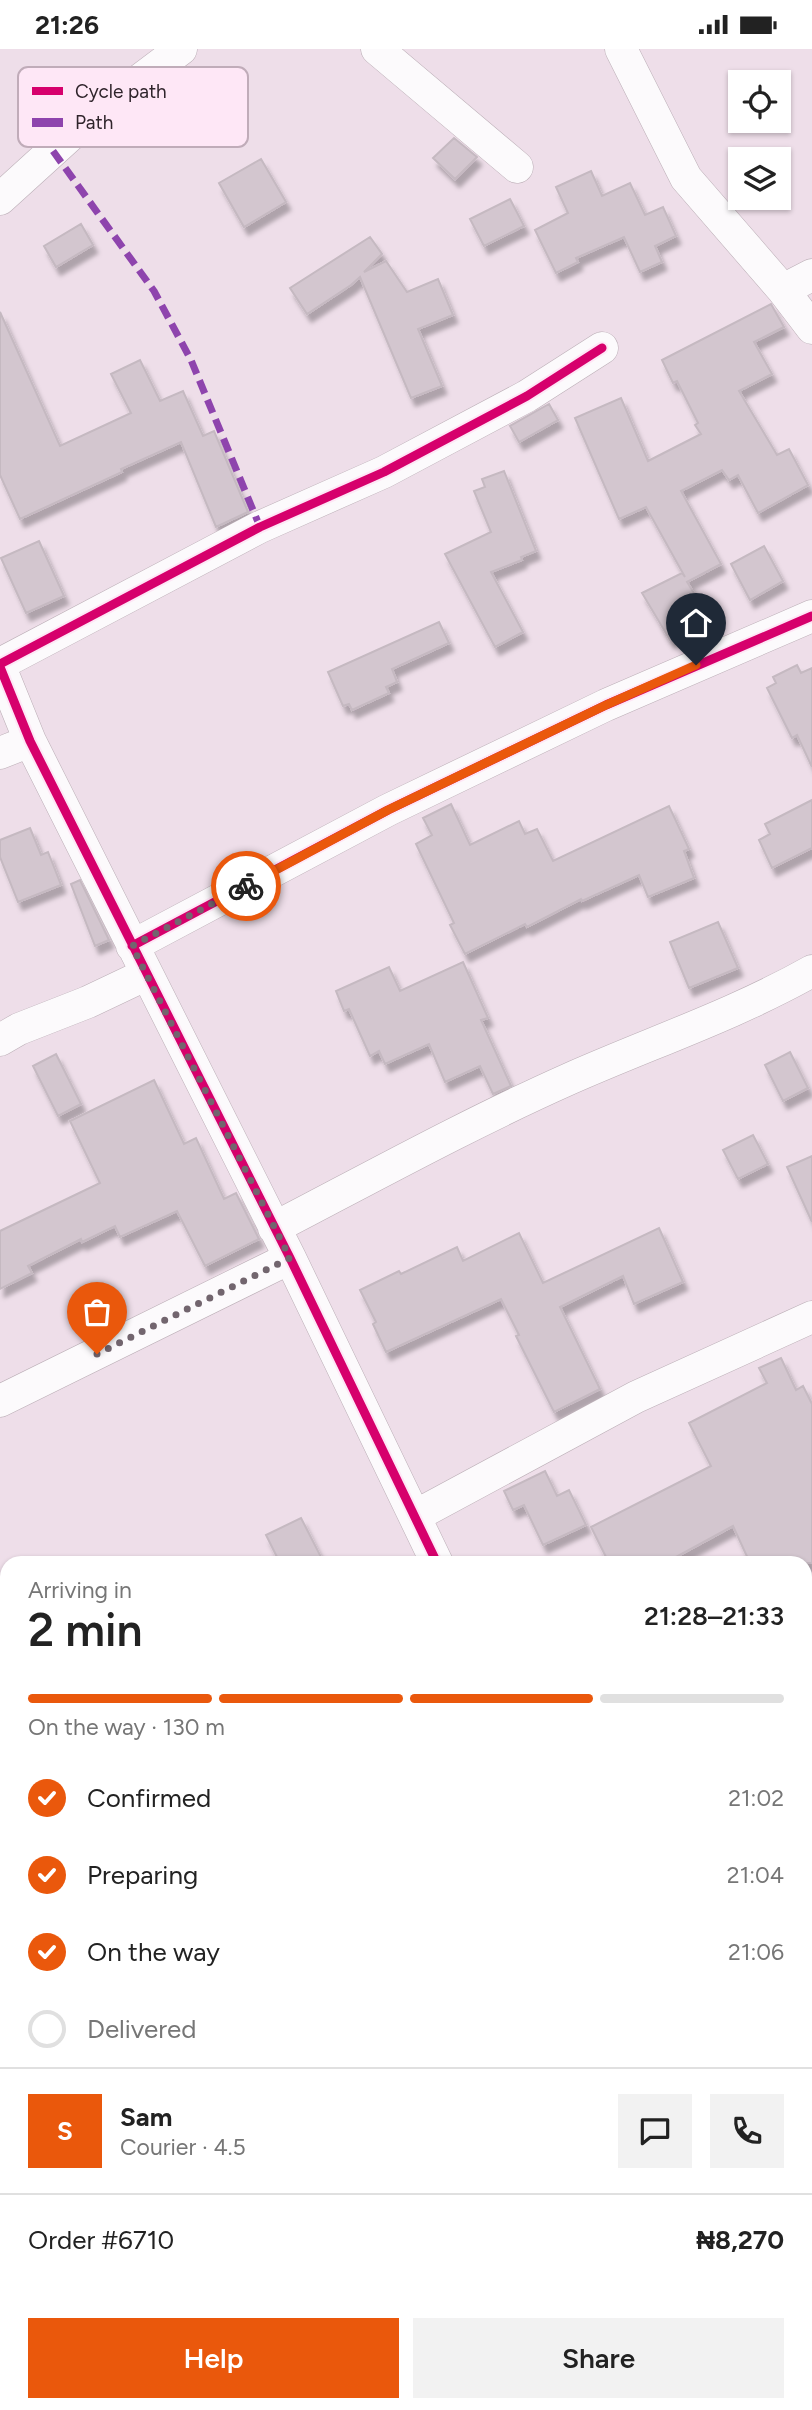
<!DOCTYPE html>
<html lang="en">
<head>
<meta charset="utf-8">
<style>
	:root { --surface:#fff; --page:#f2f2f2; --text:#222; --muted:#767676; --line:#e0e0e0; --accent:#ea580c }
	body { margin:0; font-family:Figtree,sans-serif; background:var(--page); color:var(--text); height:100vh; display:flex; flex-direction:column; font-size:26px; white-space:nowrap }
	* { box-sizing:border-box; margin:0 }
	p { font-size:23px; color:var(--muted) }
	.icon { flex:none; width:38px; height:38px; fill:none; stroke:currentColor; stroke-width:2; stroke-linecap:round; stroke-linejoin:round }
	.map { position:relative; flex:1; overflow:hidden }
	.drawer { position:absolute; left:0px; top:1507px; width:812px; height:856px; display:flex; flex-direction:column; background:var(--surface); border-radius:21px 21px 0 0; box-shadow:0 2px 5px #0004 }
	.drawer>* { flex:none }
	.tools { position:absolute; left:728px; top:21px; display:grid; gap:14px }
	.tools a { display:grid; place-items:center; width:63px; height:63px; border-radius:0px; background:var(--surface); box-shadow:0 2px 5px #0004; font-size:35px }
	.pin { position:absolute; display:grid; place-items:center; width:60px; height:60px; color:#fff; margin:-72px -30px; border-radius:50% 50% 50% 0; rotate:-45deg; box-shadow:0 0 7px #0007 }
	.pin .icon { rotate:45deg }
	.courier { position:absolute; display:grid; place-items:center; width:70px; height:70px; margin:-35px; border:5px solid #ea580c; border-radius:50%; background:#fff; color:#222; box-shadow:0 2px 9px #0007 }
	.head em { font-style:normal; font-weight:600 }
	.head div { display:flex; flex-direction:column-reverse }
	.head { display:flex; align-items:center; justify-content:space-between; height:119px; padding:0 28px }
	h1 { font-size:46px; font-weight:600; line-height:52px }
	.bar { display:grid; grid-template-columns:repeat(4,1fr); gap:10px 7px; align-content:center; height:84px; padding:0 28px }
	.bar i { height:9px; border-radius:5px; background:var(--line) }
	.bar .on { background:var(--accent) }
	.bar p { grid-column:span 4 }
	.line { display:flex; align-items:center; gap:18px; padding:0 28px; border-top:2px solid var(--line) }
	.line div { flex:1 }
	.round { display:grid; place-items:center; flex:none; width:74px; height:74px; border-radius:0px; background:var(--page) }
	ol { padding:0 28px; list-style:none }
	li { display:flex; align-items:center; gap:21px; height:77px }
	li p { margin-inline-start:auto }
	li .icon { padding:7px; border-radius:50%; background:var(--accent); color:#fff; stroke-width:4 }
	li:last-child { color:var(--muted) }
	li i { width:38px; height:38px; border:4px solid var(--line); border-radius:50% }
	.cta { display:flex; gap:14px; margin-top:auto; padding:14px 28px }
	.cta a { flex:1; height:80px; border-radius:0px; background:var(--accent); color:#fff; font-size:28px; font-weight:600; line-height:80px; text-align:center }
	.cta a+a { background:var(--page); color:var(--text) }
	.status { display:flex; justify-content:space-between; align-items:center; height:49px; padding:0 35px; background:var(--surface); direction:ltr }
	.status svg { height:19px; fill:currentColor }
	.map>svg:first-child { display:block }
	.building { fill:#d3c6cf; stroke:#c5b9c1; stroke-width:2; filter:url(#shadow) }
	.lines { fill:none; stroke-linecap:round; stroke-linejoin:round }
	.street-casing { stroke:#bbaeb6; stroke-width:33 }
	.street { stroke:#fcfafc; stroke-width:32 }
	.quiet { stroke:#8e44ad; stroke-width:7; stroke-dasharray:14 7; stroke-linecap:butt }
	.cycleway-casing { stroke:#fee7f6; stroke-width:13 }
	.cycleway { stroke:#d6006c; stroke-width:9 }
	.done { stroke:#72656e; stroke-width:7; stroke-dasharray:0 12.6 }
	.route { stroke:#ea580c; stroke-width:9 }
	.key { fill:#fee7f6; stroke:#c0acb9; stroke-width:2 }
	.key-label { font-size:19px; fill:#2f242b }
</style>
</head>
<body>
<div class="status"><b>21:26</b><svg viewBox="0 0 49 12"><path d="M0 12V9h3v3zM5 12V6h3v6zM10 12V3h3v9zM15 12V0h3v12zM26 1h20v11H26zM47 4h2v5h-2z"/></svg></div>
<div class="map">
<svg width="812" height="2361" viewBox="0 0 812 2361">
	<defs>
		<filter id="shadow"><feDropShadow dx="4.5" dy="8" stdDeviation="2" flood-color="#0004"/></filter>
	</defs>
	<rect width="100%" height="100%" fill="#eedee9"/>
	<path class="building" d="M454,89l23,19 -22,22 -22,-21z
		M261,110l25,43 -42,25 -25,-44z
		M591,122l11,25 28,-13 15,32 18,-8 13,29 -21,10 7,16 -22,10 -16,-35 -48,21 2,4 -22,11 -21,-43 33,-17 -12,-26z
		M510,150l14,27 -40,20 -14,-27z
		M81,175l12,21 -37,22 -12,-21z
		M370,188l12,17 -18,18 22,-11 21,31 31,-13 15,36 -35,14 24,57 -31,12 -51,-121 -9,8 -44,29 -17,-26z
		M771,255l13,23 -30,15 18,32 -33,17 38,64 12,-6 19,36 -50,28 -20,-38 -9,5 -7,-10 -41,21 40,73 -34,18 26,42 -16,10 -8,-5 -19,11 -28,-47 40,-20 3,4 -39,-70 -27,12 -44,-101 46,-20 27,63 53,-27 -6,-9 3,-2 -21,-42 -4,2 -11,-23z
		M0,263l60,134 71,-33 -20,-39 29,-14 20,41 23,-10 20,45 11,-5 34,81 -32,15 -35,-85 -60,27 1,3 -102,47 -20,-44z
		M549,355l9,16 -39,22 -9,-16z
		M504,422l32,80 -15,6 1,3 -31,12 32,60 -28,15 -50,-93 46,-22 -17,-41 11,-4 -3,-8z
		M39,492l25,55 -38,17 -25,-55z
		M764,497l19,35 -33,19 -19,-36z
		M439,573l10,21 -57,26 5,13 -11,5 3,6 -37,17 -3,-6 -6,2 -15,-34z
		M797,616l4,8 11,-5v99l-15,-32 -5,3 -25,-50 9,-5 -3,-6z
		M812,751v48l-40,20 -13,-28 11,-6 -5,-10z
		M451,755l19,41 49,-24 6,13 12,-5 16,32 116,-55 20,43 -5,2 10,27 -46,19 -9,-22 -57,26 -1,-2 -54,28 -2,-3 -60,30 -15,-29 4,-2 -38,-79 16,-9 -9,-17z
		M30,779l11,27 7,-3 13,33 -43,17 -18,-45v-17z
		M80,831l29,60 -14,6 -24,-62z
		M718,873l20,46 -49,20 -19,-46z
		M463,913l25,56 -7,2 30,66 -18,8 -13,-28 -35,16 -16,-38 -44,20 -6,-13 -9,5 -21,-47 -5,2 -8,-20 53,-24 11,24z
		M790,1003l18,36 -25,13 -18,-36z
		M56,1005l25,50 -23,12 -25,-50z
		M154,1031l30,64 12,-6 28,61 12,-6 23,46 -54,27 -28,-55 -57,26 -5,-11 -33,16 -1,-3 -53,27 4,7 -32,16v-58l100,-48 -30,-62z
		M753,1086l15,29 -30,15 -15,-29z
		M812,1107v66l-25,-55z
		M659,1179l24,54 -49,22 -11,-28 -63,31 40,82 -46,23 -38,-76 3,-1 -18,-36 -115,53 -13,-28 3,-2 -16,-32 39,-19 2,3 56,-27 6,14 56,-28 24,50z
		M781,1309l15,32 7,-4 9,18v159h-62l-17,-37 -68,37h-56l-18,-36 120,-61 -22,-43 78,-40 -8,-15z
		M545,1422l12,25 12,-6 17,35 -43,20 -19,-40 -11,5 -9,-19z
		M301,1469l23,45h-44l-14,-28z"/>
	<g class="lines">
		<g class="street-casing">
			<path id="street" d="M377,0l140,118
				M621,0l65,129 97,112 29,38
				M0,150l88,-80 93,-70
				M783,241l29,-15
				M0,615l260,-137 124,-55 143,-76 75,-48
				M0,618l30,74 260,517 147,305
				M0,704l30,-12
				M132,897l256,-136 218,-105 206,-89
				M0,991l19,-11 69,-27 59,-28
				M274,1179c98,-51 194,-104 295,-149 81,-36 165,-64 243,-108
				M0,1352l290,-143
				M415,1467l221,-119 176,-80
				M805,1626l7,-4
				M0,1699l7,-4
				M805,1977l7,-4
				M0,2127l7,11
				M805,2278l7,15
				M140,2356l3,5
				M482,2356l3,5
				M180,2361l8,-5"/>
		</g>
		<use href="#street" class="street"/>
		<path class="quiet" d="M53,102l101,140 37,69 69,167"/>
		<g class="cycleway-casing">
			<path id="cycleway" d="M0,615l260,-137 124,-55 143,-76 75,-48
				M0,618l30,74 260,517 147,305
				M132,897l256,-136 218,-105 206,-89"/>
		</g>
		<use href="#cycleway" class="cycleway"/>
	</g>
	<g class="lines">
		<path class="done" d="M97,1305l193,-96 -158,-312 114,-60"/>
		<path class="route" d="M246,837l142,-76 218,-105 90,-40"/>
	</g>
	<rect x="18" y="18" width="230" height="80" rx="10" class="key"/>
	<rect x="32" y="38" width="31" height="8" fill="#d6006c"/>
	<rect x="32" y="69" width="31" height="9" fill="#8e44ad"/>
	<g class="key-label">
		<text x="75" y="49">Cycle path</text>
		<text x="75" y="80">Path</text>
	</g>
</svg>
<div class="tools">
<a><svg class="icon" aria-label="locate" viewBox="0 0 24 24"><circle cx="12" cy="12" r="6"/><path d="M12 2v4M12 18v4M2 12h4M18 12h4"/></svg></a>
<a><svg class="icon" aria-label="layers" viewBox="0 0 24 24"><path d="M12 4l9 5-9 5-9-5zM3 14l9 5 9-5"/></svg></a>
</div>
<div class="pin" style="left:97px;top:1305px;background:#ea580c"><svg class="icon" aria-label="bag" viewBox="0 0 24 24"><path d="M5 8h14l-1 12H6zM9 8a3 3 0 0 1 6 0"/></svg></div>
<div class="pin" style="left:696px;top:616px;background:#1f2937"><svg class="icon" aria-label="home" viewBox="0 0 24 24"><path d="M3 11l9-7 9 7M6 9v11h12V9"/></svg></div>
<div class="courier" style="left:246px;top:837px"><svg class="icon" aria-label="bike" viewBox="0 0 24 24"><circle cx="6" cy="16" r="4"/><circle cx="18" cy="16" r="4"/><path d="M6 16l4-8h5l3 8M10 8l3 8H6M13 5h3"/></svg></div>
<section class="drawer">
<div class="head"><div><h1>2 min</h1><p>Arriving in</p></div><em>21:28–21:33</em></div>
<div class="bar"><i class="on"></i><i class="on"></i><i class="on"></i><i></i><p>On the way · 130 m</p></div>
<ol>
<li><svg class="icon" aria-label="check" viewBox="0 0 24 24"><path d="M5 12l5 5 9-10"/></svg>Confirmed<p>21:02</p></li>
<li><svg class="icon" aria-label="check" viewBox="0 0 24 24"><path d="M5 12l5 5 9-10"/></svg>Preparing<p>21:04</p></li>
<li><svg class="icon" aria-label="check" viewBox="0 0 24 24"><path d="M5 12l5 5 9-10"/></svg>On the way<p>21:06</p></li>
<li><i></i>Delivered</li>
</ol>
<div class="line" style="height:126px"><b class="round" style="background:var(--accent);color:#fff">S</b><div><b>Sam</b><p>Courier · 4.5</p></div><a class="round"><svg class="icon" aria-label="chat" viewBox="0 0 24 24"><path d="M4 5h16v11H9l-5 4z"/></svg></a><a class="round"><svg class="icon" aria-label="phone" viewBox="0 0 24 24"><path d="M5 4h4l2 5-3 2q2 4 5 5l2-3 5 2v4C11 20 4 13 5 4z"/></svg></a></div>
<div class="line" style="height:91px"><div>Order #6710</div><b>₦8,270</b></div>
<div class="cta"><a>Help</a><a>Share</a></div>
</section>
</div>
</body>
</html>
